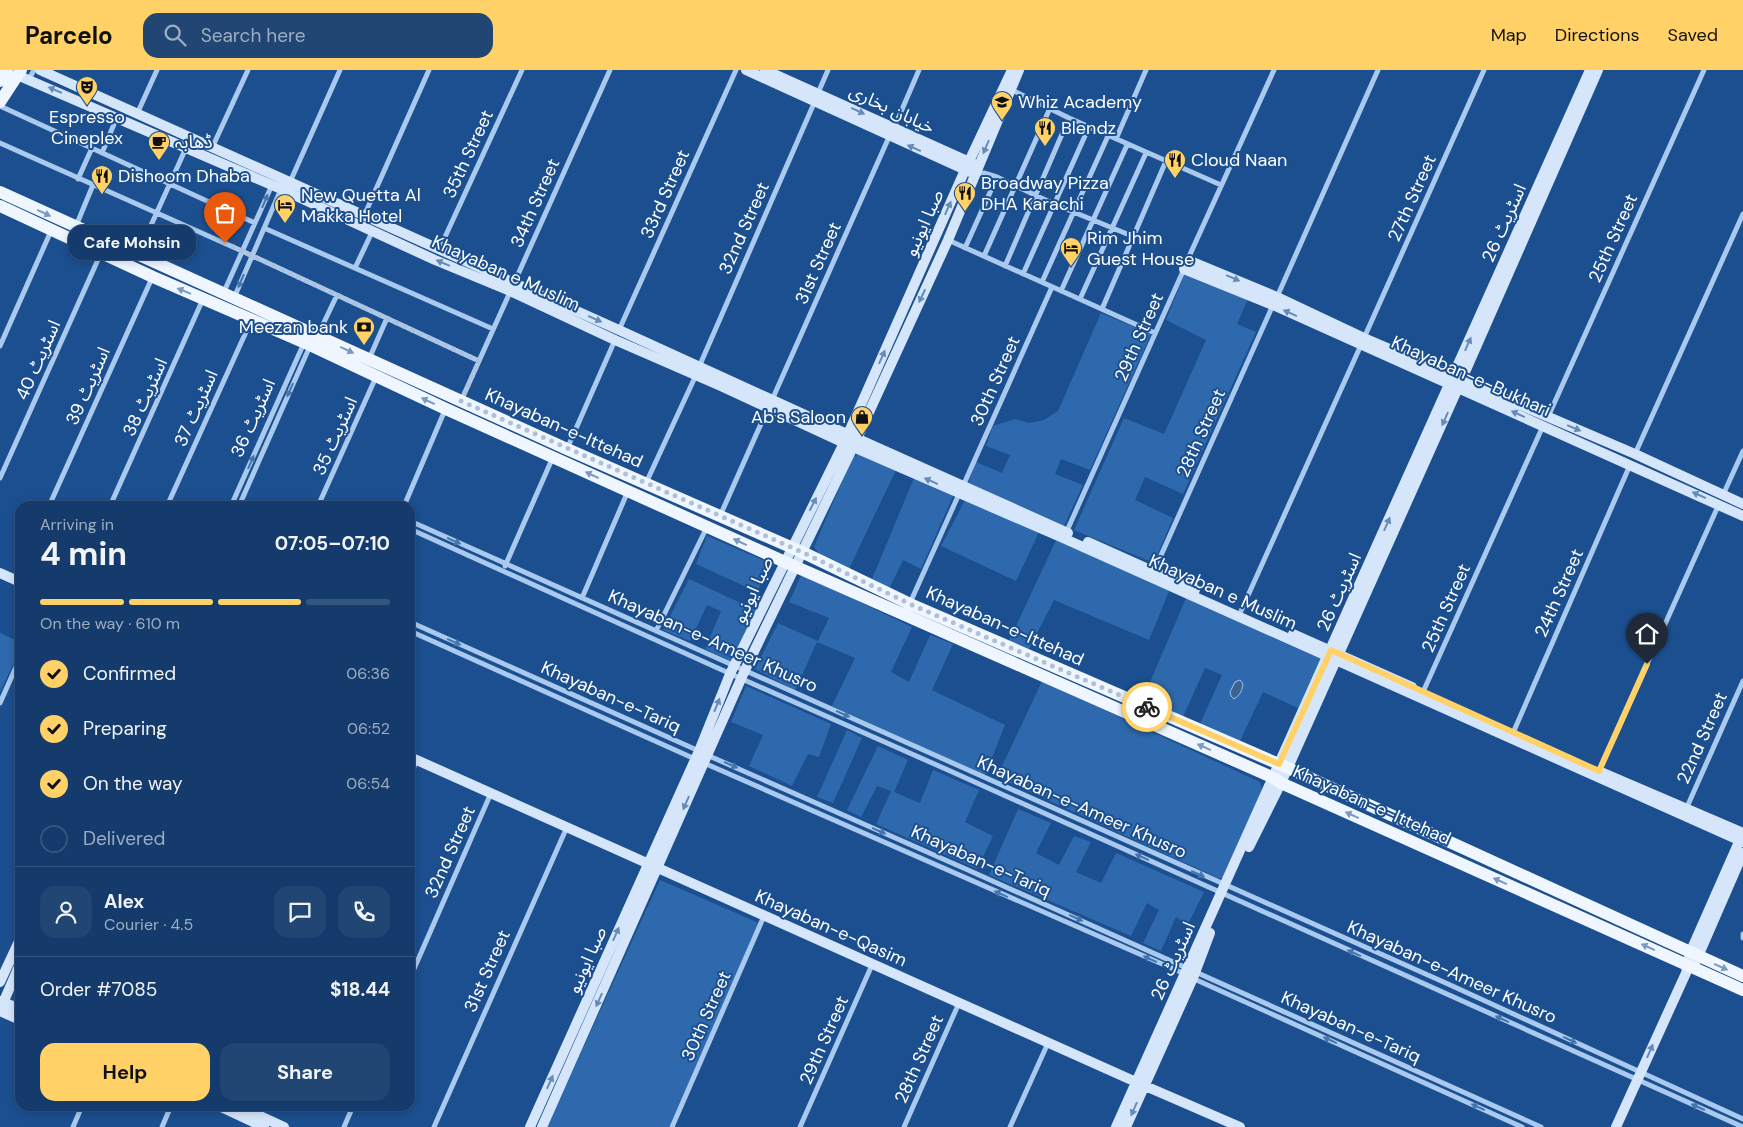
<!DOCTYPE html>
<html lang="en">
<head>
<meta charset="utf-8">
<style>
	:root { --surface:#143b6b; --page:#214673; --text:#f1f3f6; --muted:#9dadc1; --line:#33557e; --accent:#ffd166 }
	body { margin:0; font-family:"DM Sans","Noto Sans Arabic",sans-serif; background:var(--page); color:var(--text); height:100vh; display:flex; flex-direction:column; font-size:19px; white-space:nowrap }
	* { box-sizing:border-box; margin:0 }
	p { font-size:16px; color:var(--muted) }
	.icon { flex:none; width:28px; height:28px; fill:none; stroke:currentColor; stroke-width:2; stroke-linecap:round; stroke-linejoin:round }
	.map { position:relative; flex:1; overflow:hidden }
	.drawer { position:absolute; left:15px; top:431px; width:400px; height:610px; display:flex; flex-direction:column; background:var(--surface); border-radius:15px; box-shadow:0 2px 8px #0003,0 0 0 1px var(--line) }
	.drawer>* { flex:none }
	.pin { position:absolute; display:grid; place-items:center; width:42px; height:42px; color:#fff; margin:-51px -21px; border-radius:50% 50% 50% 0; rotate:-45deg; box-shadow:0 0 5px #0007 }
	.pin .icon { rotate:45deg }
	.courier { position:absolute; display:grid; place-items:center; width:50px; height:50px; margin:-25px; border:4px solid #ffd166; border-radius:50%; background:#fff; color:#222; box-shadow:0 1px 6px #0007 }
	.bubble { position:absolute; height:35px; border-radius:15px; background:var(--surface); box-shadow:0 2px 8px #0003,0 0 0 1px var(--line); font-size:16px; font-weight:700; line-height:35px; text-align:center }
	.headline em { font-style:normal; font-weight:700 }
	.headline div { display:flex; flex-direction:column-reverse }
	.headline { display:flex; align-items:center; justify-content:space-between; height:85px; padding:0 25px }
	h1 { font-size:32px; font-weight:700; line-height:38px }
	.bar { display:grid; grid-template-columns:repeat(4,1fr); gap:8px 5px; align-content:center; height:60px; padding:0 25px }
	.bar i { height:6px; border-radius:4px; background:var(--line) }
	.bar .active { background:var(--accent) }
	.bar p { grid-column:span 4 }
	.line { display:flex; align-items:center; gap:12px; padding:0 25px; border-top:1px solid var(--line) }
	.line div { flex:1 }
	.round { display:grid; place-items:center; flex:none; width:52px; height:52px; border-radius:15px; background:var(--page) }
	ol { padding:0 25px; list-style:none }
	li { display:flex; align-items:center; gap:15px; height:55px }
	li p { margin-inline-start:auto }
	li .icon { padding:5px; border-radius:50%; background:var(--accent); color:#111; stroke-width:4 }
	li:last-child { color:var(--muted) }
	li i { width:28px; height:28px; border:2px solid var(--line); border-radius:50% }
	.primary-button { display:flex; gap:10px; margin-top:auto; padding:10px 25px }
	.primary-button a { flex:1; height:58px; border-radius:15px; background:var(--accent); color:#111; font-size:20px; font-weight:700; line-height:58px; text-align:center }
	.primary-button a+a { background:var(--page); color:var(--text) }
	header { display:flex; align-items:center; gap:30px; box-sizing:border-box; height:70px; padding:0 25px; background:var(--accent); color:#111 }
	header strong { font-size:24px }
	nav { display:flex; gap:28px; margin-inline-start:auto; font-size:18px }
	.search { width:350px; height:45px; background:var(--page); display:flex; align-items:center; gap:12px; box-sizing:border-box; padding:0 18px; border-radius:15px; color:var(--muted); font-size:19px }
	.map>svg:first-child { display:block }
	.green { fill:#2e69ad }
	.water { fill:#3c6290; stroke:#9cc4f0 }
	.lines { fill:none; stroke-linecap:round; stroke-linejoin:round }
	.street { stroke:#a9c9ee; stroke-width:5 }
	.secondary { stroke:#d6e6fa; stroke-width:10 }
	.primary { stroke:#f0f6ff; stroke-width:12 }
	.oneway { fill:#668bba }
	.oneway2 { fill:#4674ac }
	.oneway3 { fill:#7b9ac1 }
	.done { stroke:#afc1d8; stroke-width:5; stroke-dasharray:0 9 }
	.route { stroke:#ffd166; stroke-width:6 }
	.labels { text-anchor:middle; stroke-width:4; stroke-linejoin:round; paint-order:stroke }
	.poi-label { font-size:18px; fill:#fff; stroke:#1b4f8f; text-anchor:start }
	.street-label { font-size:18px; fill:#fff; stroke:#1b4f8f }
</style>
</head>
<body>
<header>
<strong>Parcelo</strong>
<div class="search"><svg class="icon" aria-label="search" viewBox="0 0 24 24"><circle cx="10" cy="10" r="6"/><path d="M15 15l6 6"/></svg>Search here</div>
<nav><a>Map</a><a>Directions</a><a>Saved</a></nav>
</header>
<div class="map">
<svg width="1743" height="1057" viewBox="0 0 1743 1057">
	<rect width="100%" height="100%" fill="#1b4f8f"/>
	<path class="green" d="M1185,203l63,26 -11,25 19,8 -73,162 -38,-17 -10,23 38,18 -19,45 -80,-33 50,-112 40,16 42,-94 -40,-20z
		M1101,243l50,21 -61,136 -29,-11 -6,15 28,11 -19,41 -96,-43 8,-21 26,11 8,-18 -24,-9 7,-20 22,-7 14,4 15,-3 14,-9z
		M860,383l36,17 -47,99 -29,-14 -6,-8 38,-89z
		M914,408l40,16 -33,75 -18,-9 -14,29 -17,-10z
		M965,430l74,32 -23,49 -75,-35z
		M707,466l56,24c8,11 -1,21 -6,32l-61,-28z
		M1057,468l112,53 -20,49 -95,-40 -25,49 -20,-8z
		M801,506h4l107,51 -21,45 18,10 21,-47 23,9 -21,46 73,35 -20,50 -153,-69 23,-48 -38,-16 -22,48 -40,-21 23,-46 40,18 11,-23 -40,-16z
		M689,509l69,32 -25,51 -28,-13 16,-38 -14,-6 -17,36 -27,-11z
		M1186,528l135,61 -23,49 -35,-16 -24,51 -40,-17 23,-51 -17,-7 -22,49 -41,-16z
		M0,563l20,9v8l-20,42z
		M1042,611l218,101 2,8 -39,88h-5l-221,-101z
		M746,616l85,38 -12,33 -11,-3 -16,32 -43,-20 14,-31 -32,-13z
		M847,660l15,8 -29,65 -16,-6z
		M878,676l30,14 -14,32 26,11 13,-33 46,20 -14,32 28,14 -16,33 -101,-45 15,-33 -14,-5 -16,31 -14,-7z
		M1018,739l33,14 -15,30 23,12 15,-29 17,6 -15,30 25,11 15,-30 88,39 -16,32 -12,-7 -15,34 -18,-8 16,-33 -12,-7 -16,33 -142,-61z
		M660,810l99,43 -90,204h-122z"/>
	<path class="water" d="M1240,610l3,4c-1,7 -3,11 -9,15l-3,-3 -1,-4 5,-10z"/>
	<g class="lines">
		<path class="street" d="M29,9l5,-9
			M1010,19l59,29 152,67
			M818,23l10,-23
			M0,36l255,117
			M137,44l20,-44
			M894,58l25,-58
			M1116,69l30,-69
			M0,73l242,108 237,110
			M212,78l36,-78
			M102,83l15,-36
			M976,104l8,-1 13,4 57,27 78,32
			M78,109l14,-31
			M290,112l50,-112
			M364,146l65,-146
			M76,156l17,-41
			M264,158l229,101
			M948,170l207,93
			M965,178l32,-71
			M439,180l83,-180
			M138,184l48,-106
			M984,186l66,-148
			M1187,191l87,-191
			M1005,196l64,-148
			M355,198l18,-38
			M1023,204l66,-147
			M1042,212l66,-146
			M1061,221l66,-146
			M223,224l49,-109
			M1277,227l101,-227
			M234,228l47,-109
			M1080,229l66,-146
			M1102,239l64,-148
			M619,260l117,-260
			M318,265l19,-40
			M1364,268l120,-268
			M0,276l51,-115
			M369,289l18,-41
			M699,297l116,-266
			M772,330l117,-263
			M461,331l149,-331
			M1548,347l156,-347
			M567,379l48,-109
			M1635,384l108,-240
			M0,408l101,-225
			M646,413l50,-108
			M963,416l89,-199
			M1723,425l20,-44
			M49,436l103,-228
			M110,436l93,-207
			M167,436l84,-185
			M231,436l73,-163
			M239,436l71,-160
			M318,436l58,-129
			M404,436l41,-96
			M720,446l48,-108
			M410,451l1038,463 295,135
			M410,459l332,150 206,91 795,357
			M1066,463l118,-264
			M505,496l48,-109
			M1154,501l119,-266
			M15,510l5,-11
			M582,528l46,-107
			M910,533l49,-109
			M1241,541l120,-266
			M410,552l289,129
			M410,561l294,132 481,211
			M656,561l51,-104
			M1423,622l120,-266
			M0,633l20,-45
			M1513,663l117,-268
			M707,685l261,115 573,257
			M1599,701l120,-267
			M410,705l7,-15
			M1687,737l56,-126
			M1743,864v4
			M410,908l81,-185
			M1192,908l330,149
			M260,1045l4,-9
			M73,1057l9,-21
			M162,1057l9,-21
			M344,1057l9,-21
			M434,1057l133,-300
			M672,1057l92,-211
			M800,1057l72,-162
			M904,1057l55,-124
			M1010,1057l38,-84"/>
		<path class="secondary" d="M40,0l579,260 228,104
			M746,0l224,102
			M765,0l209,94
			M17,5l264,114 154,71 75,31 105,49 108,47 121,56
			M1188,190l89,37 87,41 271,116 108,50
			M1184,199l89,36 470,211
			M856,368l212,95
			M853,377l210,91 680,304
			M1088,472l107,48
			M0,503l20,9
			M1293,564l119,53
			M410,687l726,325 104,45
			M1601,702l142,61
			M1249,777l32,-64 177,-395 140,-318
			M1696,891l47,-108
			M0,912l20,-43
			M0,931l20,8
			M0,940l20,-46
			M0,941l20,9
			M219,1036l45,21
			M238,1036l46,21
			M530,1057l169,-376 31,-77 114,-231 121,-273 47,-100
			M542,1057l203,-457 108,-223 95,-207 71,-170
			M1116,1057l474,-1057
			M1126,1057l67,-149 17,-45
			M1616,1057l70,-154 4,-20 52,-118"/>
		<path class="primary" d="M0,11l7,-11
			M0,32l21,-32
			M0,122l567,257 235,103 108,52 378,164 455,208
			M0,136l153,71 157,68 136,64 339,153 489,216 7,5 462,207"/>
	</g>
	<defs><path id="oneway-solid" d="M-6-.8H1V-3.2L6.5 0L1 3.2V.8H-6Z" transform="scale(1.25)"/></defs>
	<g class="oneway">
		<use href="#oneway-solid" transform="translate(55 20) rotate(-157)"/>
		<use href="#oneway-solid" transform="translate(858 41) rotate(25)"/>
		<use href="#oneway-solid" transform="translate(986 77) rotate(113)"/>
		<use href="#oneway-solid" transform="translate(914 78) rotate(-156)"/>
		<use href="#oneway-solid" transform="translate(948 138) rotate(-66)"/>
		<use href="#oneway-solid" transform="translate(443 193) rotate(-157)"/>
		<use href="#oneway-solid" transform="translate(1233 208) rotate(23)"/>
		<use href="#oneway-solid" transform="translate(922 226) rotate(115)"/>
		<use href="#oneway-solid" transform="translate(1290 243) rotate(-156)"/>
		<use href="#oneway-solid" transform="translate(595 249) rotate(24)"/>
		<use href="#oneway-solid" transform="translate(1468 274) rotate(-66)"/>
		<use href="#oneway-solid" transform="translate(882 287) rotate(-66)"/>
		<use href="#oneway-solid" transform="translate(1518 344) rotate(-156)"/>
		<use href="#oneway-solid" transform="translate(1445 349) rotate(114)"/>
		<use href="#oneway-solid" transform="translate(1574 358) rotate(23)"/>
		<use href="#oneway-solid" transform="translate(931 411) rotate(-156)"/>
		<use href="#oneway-solid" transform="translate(1699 425) rotate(-156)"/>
		<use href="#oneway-solid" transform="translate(813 434) rotate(-63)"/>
		<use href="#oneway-solid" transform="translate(1387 454) rotate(-66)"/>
		<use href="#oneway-solid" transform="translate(717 635) rotate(-68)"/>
		<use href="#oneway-solid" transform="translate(686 733) rotate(114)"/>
		<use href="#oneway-solid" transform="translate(616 864) rotate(-66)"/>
		<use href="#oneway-solid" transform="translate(599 930) rotate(114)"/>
		<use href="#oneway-solid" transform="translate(1650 981) rotate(-66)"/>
		<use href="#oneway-solid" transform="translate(550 1012) rotate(-66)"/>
		<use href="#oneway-solid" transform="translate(1134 1039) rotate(114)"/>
	</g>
	<g class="oneway2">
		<use href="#oneway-solid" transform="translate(265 131) rotate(-67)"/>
		<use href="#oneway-solid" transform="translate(241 211) rotate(113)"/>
		<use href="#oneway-solid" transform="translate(290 320) rotate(114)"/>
		<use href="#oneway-solid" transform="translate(251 392) rotate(-66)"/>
		<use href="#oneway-solid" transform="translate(454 471) rotate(24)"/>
		<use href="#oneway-solid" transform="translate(454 572) rotate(24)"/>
		<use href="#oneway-solid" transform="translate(843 644) rotate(24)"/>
		<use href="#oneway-solid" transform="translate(731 695) rotate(24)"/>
		<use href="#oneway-solid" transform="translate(879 761) rotate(24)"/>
		<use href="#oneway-solid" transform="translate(1142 787) rotate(-156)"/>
		<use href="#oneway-solid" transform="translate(1198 804) rotate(24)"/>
		<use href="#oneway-solid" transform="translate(1001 824) rotate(-156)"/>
		<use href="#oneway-solid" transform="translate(1076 848) rotate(24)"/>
		<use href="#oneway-solid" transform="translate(1354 883) rotate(-156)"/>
		<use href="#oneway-solid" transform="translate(1150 889) rotate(-156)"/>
		<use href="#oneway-solid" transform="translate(1502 949) rotate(-156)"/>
		<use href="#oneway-solid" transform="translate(1330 970) rotate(-156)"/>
		<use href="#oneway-solid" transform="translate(1570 970) rotate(25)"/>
		<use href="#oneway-solid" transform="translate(1478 1037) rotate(-156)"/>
		<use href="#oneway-solid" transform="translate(1698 1037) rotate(-156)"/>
	</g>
	<g class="oneway3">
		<use href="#oneway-solid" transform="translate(44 143) rotate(25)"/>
		<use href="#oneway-solid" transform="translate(184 221) rotate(-158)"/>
		<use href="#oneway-solid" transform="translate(347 280) rotate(25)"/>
		<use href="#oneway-solid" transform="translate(428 331) rotate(-155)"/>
		<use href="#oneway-solid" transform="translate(592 405) rotate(-155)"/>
		<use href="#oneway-solid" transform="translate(740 472) rotate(-155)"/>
		<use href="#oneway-solid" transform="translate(1204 677) rotate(-156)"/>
		<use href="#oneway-solid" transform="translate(1352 745) rotate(-156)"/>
		<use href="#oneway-solid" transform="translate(1500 811) rotate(-156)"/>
		<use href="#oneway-solid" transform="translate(1648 877) rotate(-156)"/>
		<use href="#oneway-solid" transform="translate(1721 897) rotate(24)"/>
	</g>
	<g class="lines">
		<path class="done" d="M225,173l254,118 -18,40 341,151 108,52 237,103"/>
		<path class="route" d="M1147,637l132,57 52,-114 268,121 48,-107"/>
	</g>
	<defs>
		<g id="theatre-pin" transform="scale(1.125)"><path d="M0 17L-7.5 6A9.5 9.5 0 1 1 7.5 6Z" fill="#ffd166" stroke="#1b4f8f"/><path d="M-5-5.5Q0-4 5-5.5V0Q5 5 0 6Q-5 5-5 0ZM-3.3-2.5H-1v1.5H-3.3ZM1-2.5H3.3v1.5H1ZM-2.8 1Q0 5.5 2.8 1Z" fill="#111"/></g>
		<g id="school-pin" transform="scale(1.125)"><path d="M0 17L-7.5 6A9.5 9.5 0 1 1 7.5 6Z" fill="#ffd166" stroke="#1b4f8f"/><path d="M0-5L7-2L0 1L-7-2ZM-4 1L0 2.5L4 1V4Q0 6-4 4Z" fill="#111"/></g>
		<g id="restaurant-pin" transform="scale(1.125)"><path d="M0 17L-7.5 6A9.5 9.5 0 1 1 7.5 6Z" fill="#ffd166" stroke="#1b4f8f"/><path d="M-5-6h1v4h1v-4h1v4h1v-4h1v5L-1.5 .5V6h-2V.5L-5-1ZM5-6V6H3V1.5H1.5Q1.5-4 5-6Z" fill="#111"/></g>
		<g id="cafe-pin" transform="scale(1.125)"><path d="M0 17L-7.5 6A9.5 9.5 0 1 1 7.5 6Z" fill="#ffd166" stroke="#1b4f8f"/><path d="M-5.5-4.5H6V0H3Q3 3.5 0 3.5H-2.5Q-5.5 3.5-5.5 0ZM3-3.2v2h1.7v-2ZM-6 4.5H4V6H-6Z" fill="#111"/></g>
		<g id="hotel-pin" transform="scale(1.125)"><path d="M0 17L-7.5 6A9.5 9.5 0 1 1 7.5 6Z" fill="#ffd166" stroke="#1b4f8f"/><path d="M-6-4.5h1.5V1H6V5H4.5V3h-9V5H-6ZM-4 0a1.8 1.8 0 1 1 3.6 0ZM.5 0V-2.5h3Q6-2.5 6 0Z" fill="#111"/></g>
		<g id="bank-pin" transform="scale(1.125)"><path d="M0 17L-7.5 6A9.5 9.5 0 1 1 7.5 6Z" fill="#ffd166" stroke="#1b4f8f"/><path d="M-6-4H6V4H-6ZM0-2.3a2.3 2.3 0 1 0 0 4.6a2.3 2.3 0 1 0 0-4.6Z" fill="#111"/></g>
		<g id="shop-pin" transform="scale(1.125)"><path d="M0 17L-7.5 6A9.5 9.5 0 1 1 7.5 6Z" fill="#ffd166" stroke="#1b4f8f"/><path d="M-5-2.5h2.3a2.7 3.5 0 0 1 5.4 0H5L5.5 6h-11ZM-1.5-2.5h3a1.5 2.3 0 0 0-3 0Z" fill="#111"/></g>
	</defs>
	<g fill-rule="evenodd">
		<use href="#theatre-pin" x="87" y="17"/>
		<use href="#school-pin" x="1002" y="32"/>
		<use href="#restaurant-pin" x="1045" y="58"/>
		<use href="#cafe-pin" x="159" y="72"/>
		<use href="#restaurant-pin" x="1175" y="90"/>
		<use href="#restaurant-pin" x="102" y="106"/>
		<use href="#restaurant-pin" x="965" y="123"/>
		<use href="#hotel-pin" x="285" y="135"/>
		<use href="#hotel-pin" x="1071" y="178"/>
		<use href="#bank-pin" x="364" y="257"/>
		<use href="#shop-pin" x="862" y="347"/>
	</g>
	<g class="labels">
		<g class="poi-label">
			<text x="1018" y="38">Whiz Academy</text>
			<text x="87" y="53" text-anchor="middle">Espresso<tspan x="87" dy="21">Cineplex</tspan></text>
			<text x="1061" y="64">Blendz</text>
			<text x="175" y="78">ڈھابہ</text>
			<text x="1191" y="96">Cloud Naan</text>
			<text x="118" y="112">Dishoom Dhaba</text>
			<text x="981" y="119">Broadway Pizza<tspan x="981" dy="21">DHA Karachi</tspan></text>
			<text x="301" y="131">New Quetta Al<tspan x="301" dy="21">Makka Hotel</tspan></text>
			<text x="1087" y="174">Rim Jhim<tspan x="1087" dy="21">Guest House</tspan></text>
			<text x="348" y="263" text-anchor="end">Meezan bank</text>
			<text x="846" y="353" text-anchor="end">Ab's Saloon</text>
		</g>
		<g class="street-label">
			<text transform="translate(892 39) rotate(25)" y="6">خیابان بخاری</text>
			<text transform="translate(468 84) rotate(-65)" y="6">35th Street</text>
			<text transform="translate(665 124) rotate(-66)" y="6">33rd Street</text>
			<text transform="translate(1412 128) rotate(-66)" y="6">27th Street</text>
			<text transform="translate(535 133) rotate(-66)" y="6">34th Street</text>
			<text transform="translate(924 153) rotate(-66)" y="6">صبا ایونیو</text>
			<text transform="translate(1504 153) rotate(-66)" y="6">اسٹریٹ 26</text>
			<text transform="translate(744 158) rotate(-66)" y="6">32nd Street</text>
			<text transform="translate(1613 168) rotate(-66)" y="6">25th Street</text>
			<text transform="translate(818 193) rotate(-66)" y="6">31st Street</text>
			<text transform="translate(506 203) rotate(24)" y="6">Khayaban e Muslim</text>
			<text transform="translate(1139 267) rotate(-66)" y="6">29th Street</text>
			<text transform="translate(38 290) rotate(-66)" y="6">اسٹریٹ 40</text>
			<text transform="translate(1471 306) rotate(24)" y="6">Khayaban-e-Bukhari</text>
			<text transform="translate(995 311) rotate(-66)" y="6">30th Street</text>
			<text transform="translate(88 316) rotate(-66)" y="6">اسٹریٹ 39</text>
			<text transform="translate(145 327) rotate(-66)" y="6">اسٹریٹ 38</text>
			<text transform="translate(196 338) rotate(-66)" y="6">اسٹریٹ 37</text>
			<text transform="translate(253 348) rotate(-66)" y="6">اسٹریٹ 36</text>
			<text transform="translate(564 358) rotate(24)" y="6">Khayaban-e-Ittehad</text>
			<text transform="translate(1201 363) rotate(-66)" y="6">28th Street</text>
			<text transform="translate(335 366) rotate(-66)" y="6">اسٹریٹ 35</text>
			<text transform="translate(753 520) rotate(-65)" y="6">صبا ایونیو</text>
			<text transform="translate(1223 522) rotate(24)" y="6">Khayaban e Muslim</text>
			<text transform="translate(1339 522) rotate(-66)" y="6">اسٹریٹ 26</text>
			<text transform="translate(1559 523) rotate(-66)" y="6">24th Street</text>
			<text transform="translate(1446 538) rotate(-66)" y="6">25th Street</text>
			<text transform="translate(1005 556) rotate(24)" y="6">Khayaban-e-Ittehad</text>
			<text transform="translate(713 571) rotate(24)" y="6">Khayaban-e-Ameer Khusro</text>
			<text transform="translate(611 627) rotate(24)" y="6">Khayaban-e-Tariq</text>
			<text transform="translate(1702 668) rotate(-66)" y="6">22nd Street</text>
			<text transform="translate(1372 735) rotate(24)" y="6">Khayaban-e-Ittehad</text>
			<text transform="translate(1082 737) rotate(24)" y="6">Khayaban-e-Ameer Khusro</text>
			<text transform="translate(450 782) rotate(-66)" y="6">32nd Street</text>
			<text transform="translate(981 791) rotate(24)" y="6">Khayaban-e-Tariq</text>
			<text transform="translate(831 858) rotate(24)" y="6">Khayaban-e-Qasim</text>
			<text transform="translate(587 890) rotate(-66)" y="6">صبا ایونیو</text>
			<text transform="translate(1173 891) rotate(-66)" y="6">اسٹریٹ 26</text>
			<text transform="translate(487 901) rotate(-66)" y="6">31st Street</text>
			<text transform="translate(1452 902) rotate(24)" y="6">Khayaban-e-Ameer Khusro</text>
			<text transform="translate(706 946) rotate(-66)" y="6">30th Street</text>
			<text transform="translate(1351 957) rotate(24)" y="6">Khayaban-e-Tariq</text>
			<text transform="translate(824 970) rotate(-66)" y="6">29th Street</text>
			<text transform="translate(919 989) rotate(-66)" y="6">28th Street</text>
		</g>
	</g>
</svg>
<div class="pin" style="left:225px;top:173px;background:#ea580c"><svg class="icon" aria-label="bag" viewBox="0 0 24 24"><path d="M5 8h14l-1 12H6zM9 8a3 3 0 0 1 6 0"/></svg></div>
<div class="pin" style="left:1647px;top:594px;background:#1f2937"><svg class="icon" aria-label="home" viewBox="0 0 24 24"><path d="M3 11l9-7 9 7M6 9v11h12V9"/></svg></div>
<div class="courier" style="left:1147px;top:637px"><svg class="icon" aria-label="bike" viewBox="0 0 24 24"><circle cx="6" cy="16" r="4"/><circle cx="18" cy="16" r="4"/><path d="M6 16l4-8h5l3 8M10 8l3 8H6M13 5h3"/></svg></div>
<div class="bubble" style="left:68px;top:155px;width:128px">Cafe Mohsin</div>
<section class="drawer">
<div class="headline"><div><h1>4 min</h1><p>Arriving in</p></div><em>07:05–07:10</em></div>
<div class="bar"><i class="active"></i><i class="active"></i><i class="active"></i><i></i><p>On the way · 610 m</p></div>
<ol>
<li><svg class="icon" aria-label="check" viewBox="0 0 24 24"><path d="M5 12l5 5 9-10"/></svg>Confirmed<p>06:36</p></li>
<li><svg class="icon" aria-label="check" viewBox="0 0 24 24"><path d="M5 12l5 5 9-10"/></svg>Preparing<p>06:52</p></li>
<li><svg class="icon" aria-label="check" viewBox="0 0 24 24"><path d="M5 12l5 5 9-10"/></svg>On the way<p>06:54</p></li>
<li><i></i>Delivered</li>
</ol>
<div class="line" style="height:90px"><a class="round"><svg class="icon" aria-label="person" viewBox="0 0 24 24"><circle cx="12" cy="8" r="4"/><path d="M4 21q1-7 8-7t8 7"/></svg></a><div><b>Alex</b><p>Courier · 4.5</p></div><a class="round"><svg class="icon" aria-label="chat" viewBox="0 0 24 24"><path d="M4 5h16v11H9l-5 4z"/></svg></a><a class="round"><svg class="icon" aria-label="phone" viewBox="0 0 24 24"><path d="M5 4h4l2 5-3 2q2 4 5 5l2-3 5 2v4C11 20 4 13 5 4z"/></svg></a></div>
<div class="line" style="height:65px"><div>Order #7085</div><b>$18.44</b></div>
<div class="primary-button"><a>Help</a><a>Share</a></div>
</section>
</div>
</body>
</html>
